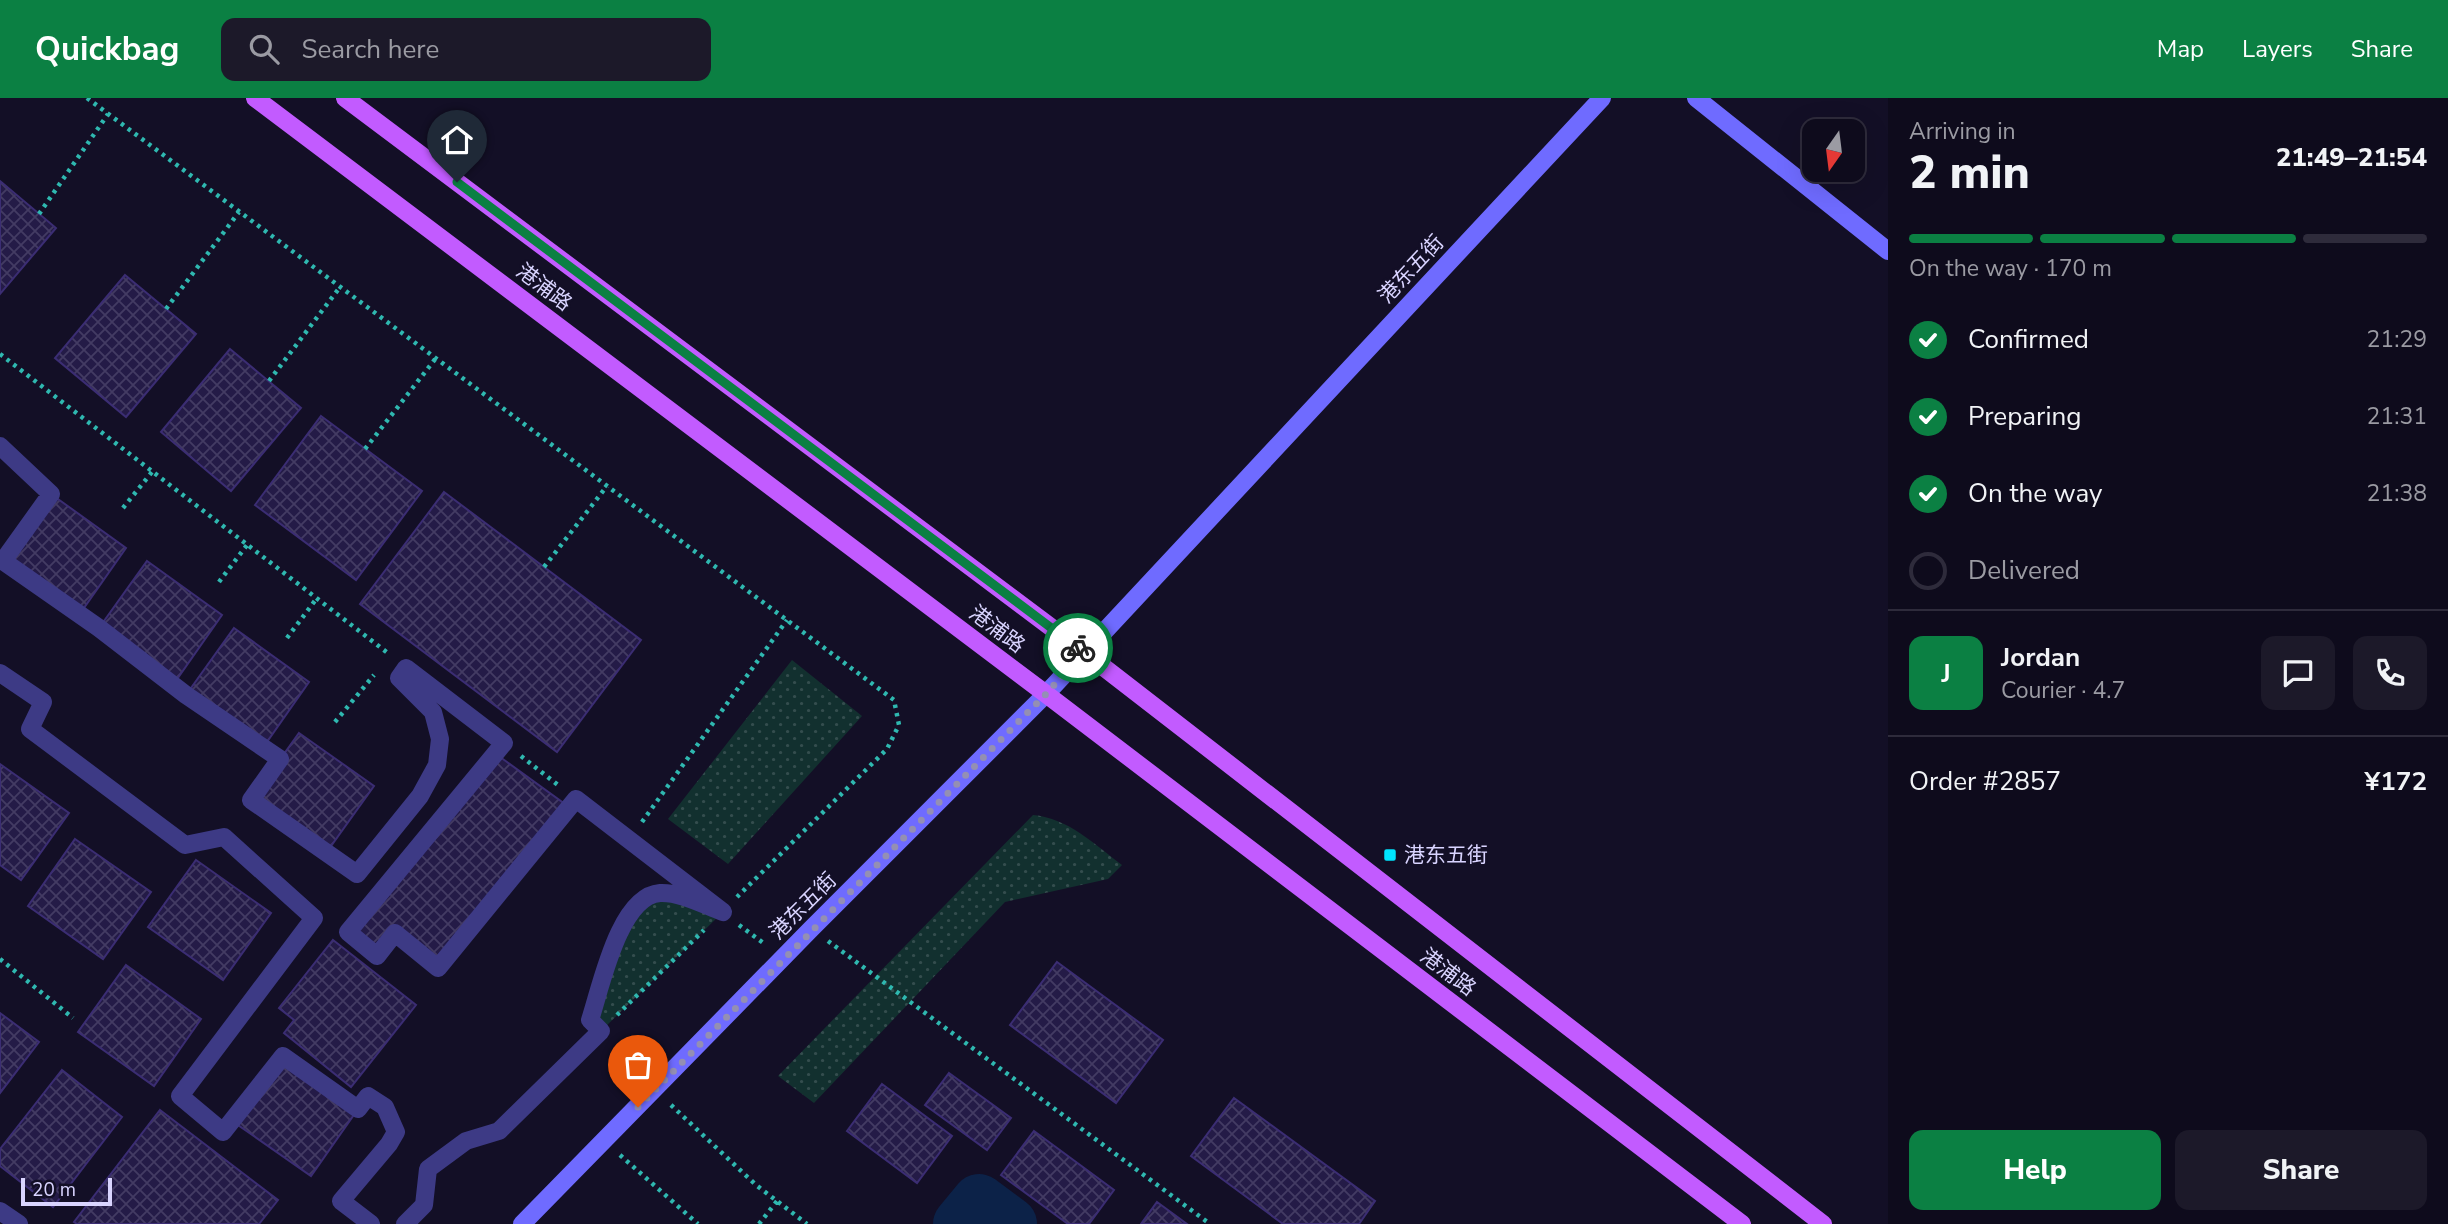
<!DOCTYPE html>
<html lang="en">
<head>
<meta charset="utf-8">
<style>
	:root { --surface:#0e0b1c; --page:#1c1929; --text:#f1f3f6; --muted:#9b9ba3; --line:#2e2b3b; --accent:#0b8043 }
	body { margin:0; font-family:"Nunito Sans","Noto Sans SC",sans-serif; background:var(--page); color:var(--text); height:100vh; display:flex; flex-direction:column; font-size:26px; white-space:nowrap }
	* { box-sizing:border-box; margin:0 }
	p { font-size:23px; color:var(--muted) }
	.icon { flex:none; width:38px; height:38px; fill:none; stroke:currentColor; stroke-width:2; stroke-linecap:round; stroke-linejoin:round }
	.map { position:relative; flex:1; overflow:hidden }
	.panel { display:flex; flex-direction:column; background:var(--surface); width:560px }
	.panel>* { flex:none }
	.needle { width:46px; rotate:194deg }
	.controls { position:absolute; left:1802px; top:21px; display:grid; gap:14px }
	.controls a { display:grid; place-items:center; width:63px; height:63px; border-radius:14px; background:var(--surface); box-shadow:0 7px 28px #0002,0 0 0 2px var(--line); font-size:35px }
	.scale { position:absolute; left:21px; bottom:18px; width:91px; box-sizing:border-box; padding-left:7px; border:4px solid #d9d4ff; border-top:0; font-size:19px; line-height:24px; white-space:nowrap; color:#d9d4ff; -webkit-text-stroke:5px #130f26; paint-order:stroke }
	.pin { position:absolute; display:grid; place-items:center; width:60px; height:60px; color:#fff; margin:-72px -30px; border-radius:50% 50% 50% 0; rotate:-45deg; box-shadow:0 0 7px #0007 }
	.pin .icon { rotate:45deg }
	.courier { position:absolute; display:grid; place-items:center; width:70px; height:70px; margin:-35px; border:5px solid #0b8043; border-radius:50%; background:#fff; color:#222; box-shadow:0 2px 9px #0007 }
	.overview em { font-style:normal; font-weight:800 }
	.overview div { display:flex; flex-direction:column-reverse }
	.overview { display:flex; align-items:center; justify-content:space-between; height:119px; padding:0 21px }
	h1 { font-size:46px; font-weight:800; line-height:52px }
	.bar { display:grid; grid-template-columns:repeat(4,1fr); gap:10px 7px; align-content:center; height:84px; padding:0 21px }
	.bar i { height:9px; border-radius:5px; background:var(--line) }
	.bar .active { background:var(--accent) }
	.bar p { grid-column:span 4 }
	.line { display:flex; align-items:center; gap:18px; padding:0 21px; border-top:2px solid var(--line) }
	.line div { flex:1 }
	.round { display:grid; place-items:center; flex:none; width:74px; height:74px; border-radius:14px; background:var(--page) }
	ol { padding:0 21px; list-style:none }
	li { display:flex; align-items:center; gap:21px; height:77px }
	li p { margin-inline-start:auto }
	li .icon { padding:7px; border-radius:50%; background:var(--accent); color:#fff; stroke-width:4 }
	li:last-child { color:var(--muted) }
	li i { width:38px; height:38px; border:4px solid var(--line); border-radius:50% }
	.primary-button { display:flex; gap:14px; margin-top:auto; padding:14px 21px }
	.primary-button a { flex:1; height:80px; border-radius:14px; background:var(--accent); color:#fff; font-size:28px; font-weight:800; line-height:80px; text-align:center }
	.primary-button a+a { background:var(--page); color:var(--text) }
	header { display:flex; align-items:center; gap:42px; box-sizing:border-box; height:98px; padding:0 35px; background:var(--accent); color:#fff }
	header strong { font-size:33px }
	nav { display:flex; gap:38px; margin-inline-start:auto; font-size:24px }
	.search { width:490px; height:63px; background:var(--page); display:flex; align-items:center; gap:18px; box-sizing:border-box; padding:0 24px; border-radius:14px; color:var(--muted); font-size:26px }
	main { display:flex; flex:1; min-height:0 }
	.map>svg:first-child { display:block }
	.grass { fill:url(#grass-dots) }
	.lines { fill:none; stroke-linecap:round; stroke-linejoin:round }
	.river { stroke:#0c2248; stroke-width:54 }
	.building { fill:url(#building-cross-hatch); stroke:#3b2d73; stroke-width:2 }
	.path { stroke:#2fb8b0; stroke-width:4.5; stroke-dasharray:3.5 5; stroke-linecap:butt }
	.street { stroke:#3d3a85; stroke-width:18 }
	.secondary { stroke:#6f6bff; stroke-width:18 }
	.primary { stroke:#c25bff; stroke-width:18 }
	.done { stroke:#948fb3; stroke-width:7; stroke-dasharray:0 12.6 }
	.route { stroke:#0b8043; stroke-width:9 }
	.poi-dot { fill:#00e5ff; stroke:#130f26; stroke-width:2.5 }
	.labels { text-anchor:middle; stroke-width:5; stroke-linejoin:round; paint-order:stroke }
	.street-label { font-size:21px; fill:#d9d4ff; stroke:#130f26 }
	.poi-label { font-size:21px; fill:#d9d4ff; stroke:#130f26; text-anchor:start }
</style>
</head>
<body>
<header>
<strong>Quickbag</strong>
<div class="search"><svg class="icon" aria-label="search" viewBox="0 0 24 24"><circle cx="10" cy="10" r="6"/><path d="M15 15l6 6"/></svg>Search here</div>
<nav><a>Map</a><a>Layers</a><a>Share</a></nav>
</header>
<main>
<div class="map">
<svg width="1888" height="1126" viewBox="0 0 1888 1126">
	<defs>
		<pattern id="grass-dots" width="8" height="8" patternUnits="userSpaceOnUse" patternTransform="scale(1.75)"><rect width="8" height="8" fill="#12302f"/><path d="M2 2h.1M6 6h.1" fill="none" stroke="#344d4e" stroke-width="1.8" stroke-linecap="round"/></pattern>
		<pattern id="building-cross-hatch" width="8" height="8" patternUnits="userSpaceOnUse" patternTransform="scale(1.75)"><rect width="8" height="8" fill="#241b47"/><path d="M0 0l8 8M0 8l8-8" fill="none" stroke="#433b63"/></pattern>
	</defs>
	<rect width="100%" height="100%" fill="#130f26"/>
	<path class="grass" d="M792,562l70,56 -134,148 -60,-45z
		M1033,717c35,3 61,29 89,50l-14,14 -103,23 -191,201 -36,-27z
		M659,795l64,19 -122,119 -11,-11 33,-99z"/>
	<g class="lines">
		<path class="river" d="M960,1126l19,-23 31,23"/>
	</g>
	<path class="building" d="M0,83l56,47 -56,66z
		M125,177l71,59 -70,83 -71,-59z
		M230,251l71,59 -70,83 -70,-59z
		M321,318l101,75 -66,89 -101,-75z
		M444,394l197,148 -84,112 -197,-148z
		M51,396l75,54 -47,67 -76,-54z
		M147,463l75,54 -47,67 -76,-54z
		M234,530l75,54 -47,67 -76,-54z
		M299,635l75,53 -48,67 -75,-53z
		M496,656l73,53 -131,161 -43,-35 -18,23 -29,-24z
		M0,666l69,49 -48,67 -21,-15z
		M75,741l76,53 -48,67 -75,-53z
		M196,762l75,53 -48,67 -75,-53z
		M333,842l83,65 -65,82 -67,-54 10,-13 -15,-12z
		M1057,864l106,78 -47,63 -106,-78z
		M126,867l75,54 -47,67 -76,-54z
		M0,915l39,29 -39,51z
		M283,958l75,53 -47,67 -76,-53z
		M62,972l60,47 -69,90 -53,-41v-17z
		M949,975l62,45 -24,32 -62,-45z
		M882,986l70,52 -35,47 -70,-52z
		M1234,1000l141,103 -16,23h-76l-92,-68z
		M160,1012l118,90 -19,24h-182l-3,-2z
		M1034,1033l80,59 -25,34h-21l-67,-49z
		M1157,1104l30,22h-46z"/>
	<g class="lines">
		<path class="path" d="M87,0l807,602 5,25 -12,24 -150,148
			M39,116l69,-100
			M166,211l73,-97
			M0,256l389,300
			M269,283l71,-94
			M365,351l71,-91
			M123,410l29,-36
			M544,469l63,-81
			M219,484l28,-37
			M287,540l30,-40
			M335,624l39,-47
			M521,658l37,29
			M642,724l145,-202
			M739,827l27,20
			M828,843l382,283
			M0,861l73,59
			M617,917l87,-85
			M671,1007l85,80 51,39
			M620,1057l78,69
			M759,1126l18,-23"/>
		<path class="street" d="M0,348l51,48 -48,67 96,67 87,67 94,64 -29,41 106,74 63,-78 17,-31 3,-26 -7,-27 -34,-34 7,-10 98,75 -156,189 29,24 18,-23 43,35 138,-169 147,113c-19,-7 -43,-20 -63,-19 -41,3 -59,94 -70,127l11,11 -102,100 -33,10 -38,28 -4,36 -19,19
			M0,575l43,29 -13,27 155,116 39,-8 90,81 -134,178 43,36 60,-76 75,53 10,-13 17,11 11,25 -7,12 -48,57 30,23
			M0,1113l19,13"/>
		<path class="secondary" d="M1696,0l192,153
			M522,1126l289,-295 235,-235 556,-596"/>
		<path class="primary" d="M255,0l791,596 696,530
			M345,0l739,554 739,572"/>
	</g>
	<g class="lines">
		<path class="done" d="M638,1009l408,-413 38,-42 -6,-4"/>
		<path class="route" d="M457,84l621,466"/>
	</g>
	<rect class="poi-dot" x="1383" y="750" width="14" height="14" rx="3.5"/>
	<g class="labels">
		<g class="street-label">
			<text transform="translate(1411 171) rotate(-47)" y="7">港东五街</text>
			<text transform="translate(544 189) rotate(37)" y="7">港浦路</text>
			<text transform="translate(997 531) rotate(37)" y="7">港浦路</text>
			<text transform="translate(803 808) rotate(-45)" y="7">港东五街</text>
			<text transform="translate(1448 874) rotate(37)" y="7">港浦路</text>
		</g>
		<g class="poi-label">
			<text x="1404" y="764">港东五街</text>
		</g>
	</g>
</svg>
<div class="controls">
<a><svg class="needle" viewBox="-14 -14 28 28"><path d="M0-13l5 13h-10z" fill="#e53935"/><path d="M0 13l5-13h-10z" fill="#9b9ba3"/></svg></a>
</div>
<div class="scale">20 m</div>
<div class="pin" style="left:638px;top:1009px;background:#ea580c"><svg class="icon" aria-label="bag" viewBox="0 0 24 24"><path d="M5 8h14l-1 12H6zM9 8a3 3 0 0 1 6 0"/></svg></div>
<div class="pin" style="left:457px;top:84px;background:#1f2937"><svg class="icon" aria-label="home" viewBox="0 0 24 24"><path d="M3 11l9-7 9 7M6 9v11h12V9"/></svg></div>
<div class="courier" style="left:1078px;top:550px"><svg class="icon" aria-label="bike" viewBox="0 0 24 24"><circle cx="6" cy="16" r="4"/><circle cx="18" cy="16" r="4"/><path d="M6 16l4-8h5l3 8M10 8l3 8H6M13 5h3"/></svg></div>
</div>
<section class="panel">
<div class="overview"><div><h1>2 min</h1><p>Arriving in</p></div><em>21:49–21:54</em></div>
<div class="bar"><i class="active"></i><i class="active"></i><i class="active"></i><i></i><p>On the way · 170 m</p></div>
<ol>
<li><svg class="icon" aria-label="check" viewBox="0 0 24 24"><path d="M5 12l5 5 9-10"/></svg>Confirmed<p>21:29</p></li>
<li><svg class="icon" aria-label="check" viewBox="0 0 24 24"><path d="M5 12l5 5 9-10"/></svg>Preparing<p>21:31</p></li>
<li><svg class="icon" aria-label="check" viewBox="0 0 24 24"><path d="M5 12l5 5 9-10"/></svg>On the way<p>21:38</p></li>
<li><i></i>Delivered</li>
</ol>
<div class="line" style="height:126px"><b class="round" style="background:var(--accent);color:#fff">J</b><div><b>Jordan</b><p>Courier · 4.7</p></div><a class="round"><svg class="icon" aria-label="chat" viewBox="0 0 24 24"><path d="M4 5h16v11H9l-5 4z"/></svg></a><a class="round"><svg class="icon" aria-label="phone" viewBox="0 0 24 24"><path d="M5 4h4l2 5-3 2q2 4 5 5l2-3 5 2v4C11 20 4 13 5 4z"/></svg></a></div>
<div class="line" style="height:91px"><div>Order #2857</div><b>¥172</b></div>
<div class="primary-button"><a>Help</a><a>Share</a></div>
</section>
</main>
</body>
</html>
